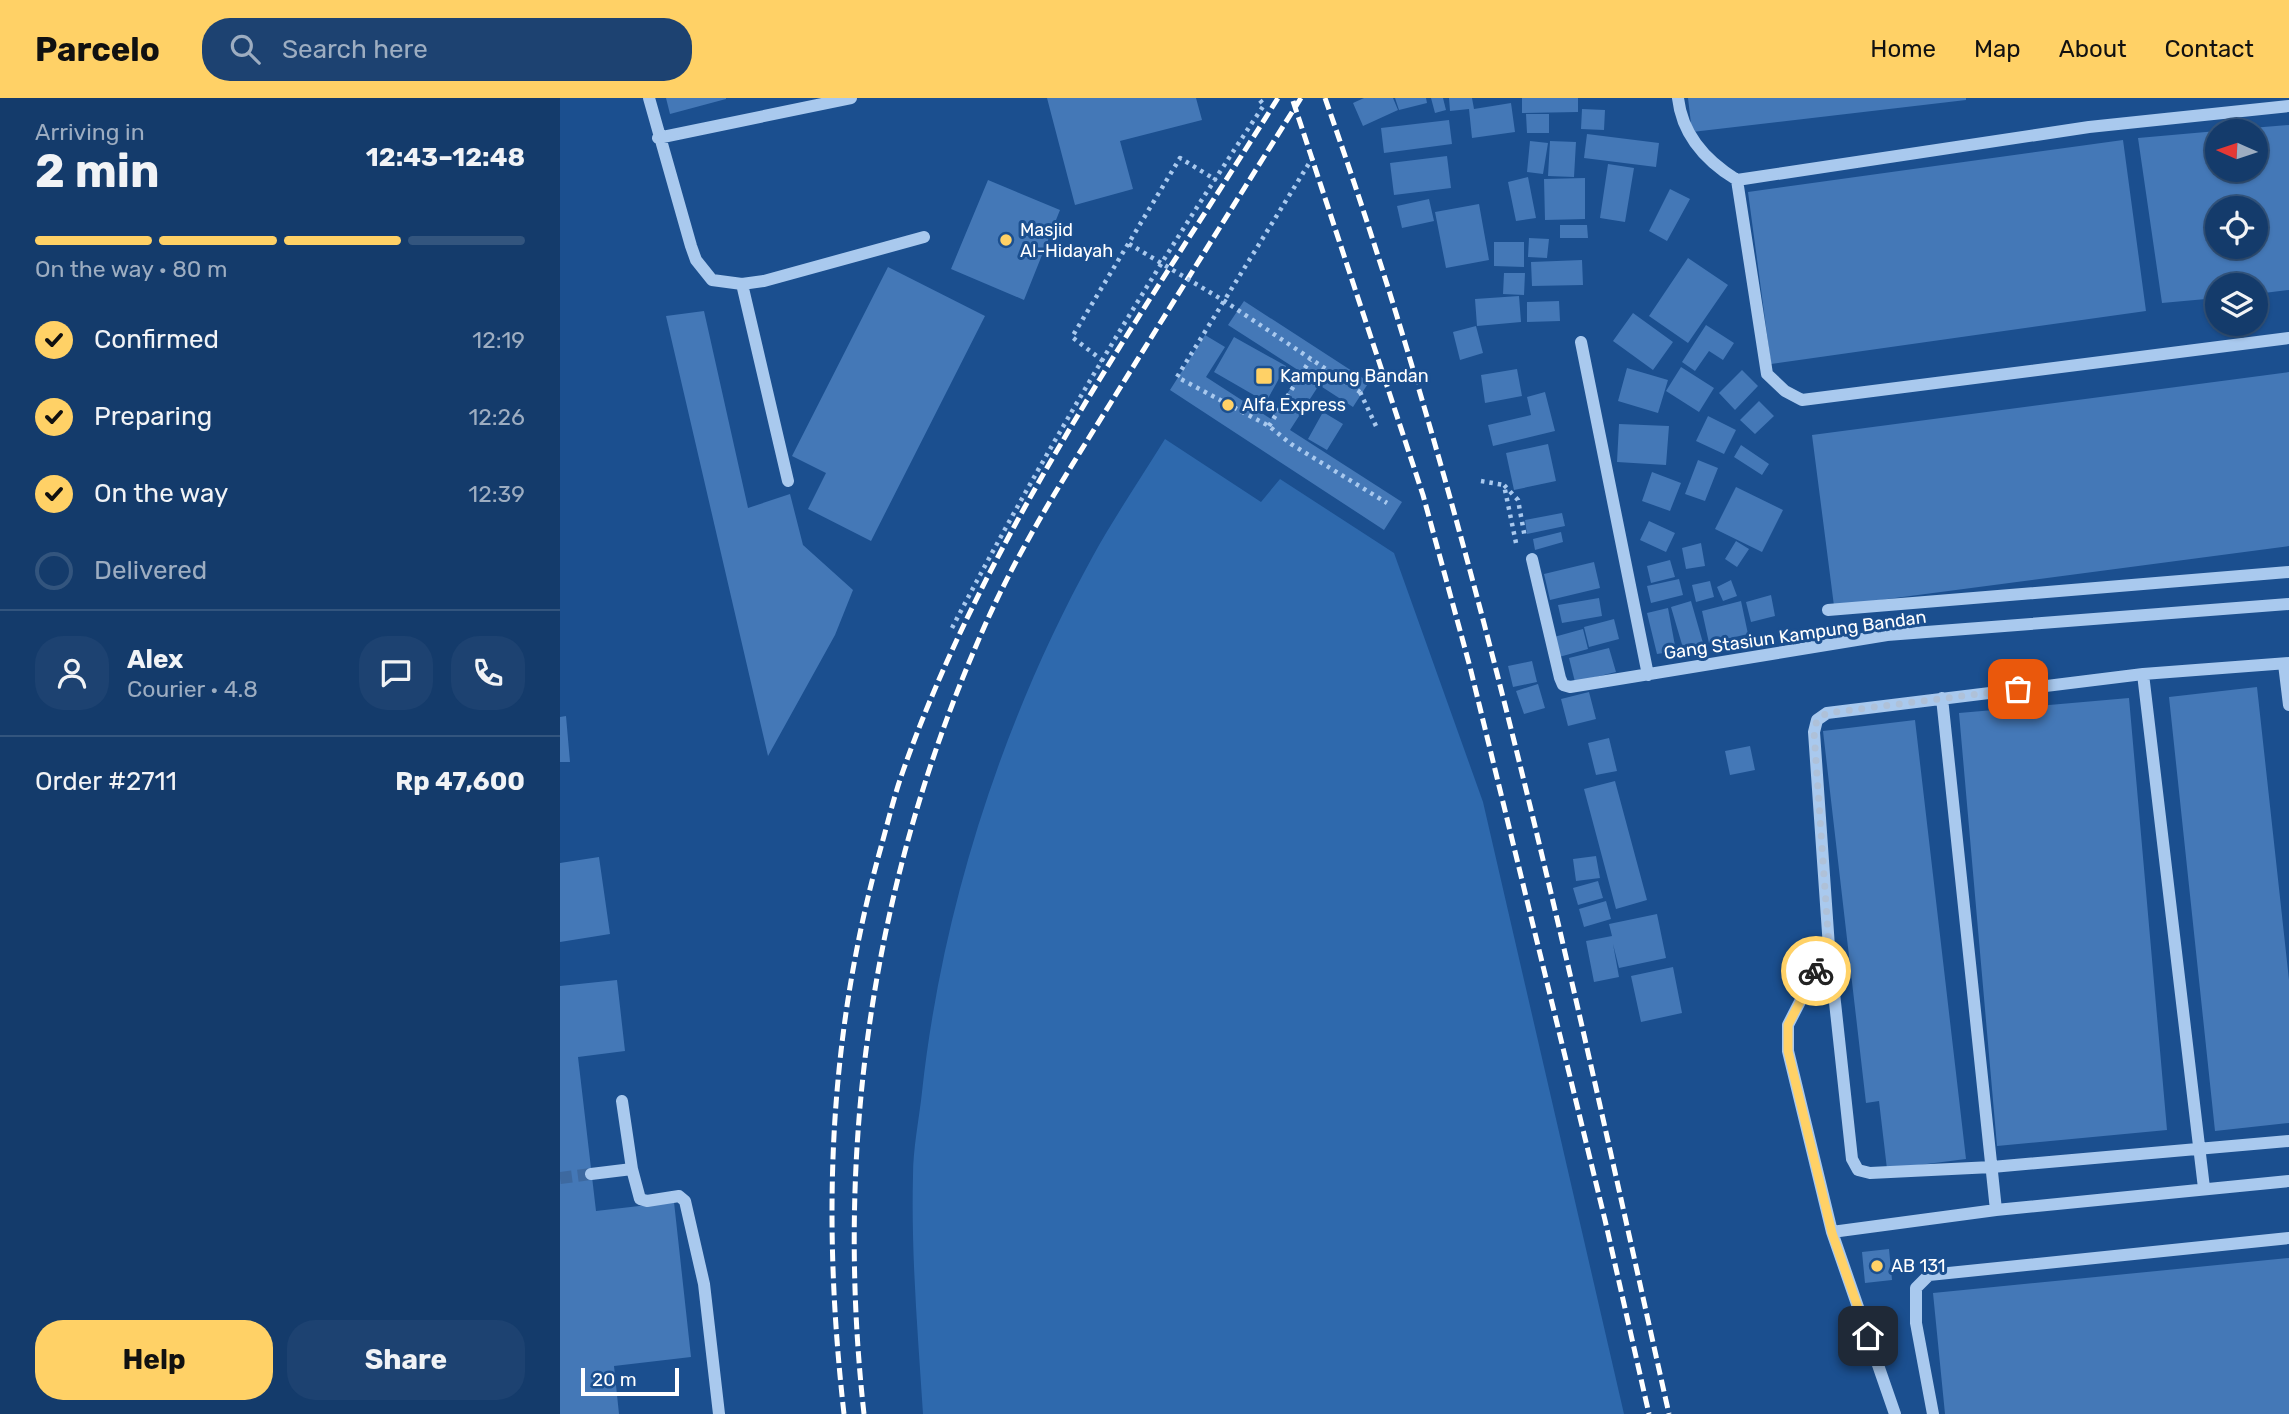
<!DOCTYPE html>
<html lang="en">
<head>
<meta charset="utf-8">
<style>
	:root { --surface:#143b6b; --page:#1d4271; --text:#f1f3f6; --muted:#9dadc1; --line:#33557e; --accent:#ffd166 }
	body { margin:0; font-family:Rubik,sans-serif; background:var(--page); color:var(--text); height:100vh; display:flex; flex-direction:column; font-size:26px; white-space:nowrap }
	* { box-sizing:border-box; margin:0 }
	p { font-size:23px; color:var(--muted) }
	.icon { flex:none; width:38px; height:38px; fill:none; stroke:currentColor; stroke-width:2; stroke-linecap:round; stroke-linejoin:round }
	.map { position:relative; flex:1; overflow:hidden }
	.details { display:flex; flex-direction:column; background:var(--surface); width:560px }
	.details>* { flex:none }
	.needle { width:46px; rotate:273deg }
	.buttons { position:absolute; left:1645px; top:21px; display:grid; gap:14px }
	.buttons a { display:grid; place-items:center; width:63px; height:63px; border-radius:50%; background:var(--surface); box-shadow:0 2px 5px #0004,0 0 0 2px var(--line); font-size:35px }
	.scale { position:absolute; left:21px; bottom:18px; width:98px; box-sizing:border-box; padding-left:7px; border:4px solid #fff; border-top:0; font-size:19px; line-height:24px; white-space:nowrap; color:#fff; -webkit-text-stroke:5px #1b4f8f; paint-order:stroke }
	.pin { position:absolute; display:grid; place-items:center; width:60px; height:60px; color:#fff; margin:-30px; border-radius:14px; box-shadow:0 4px 10px #0006 }
	.courier { position:absolute; display:grid; place-items:center; width:70px; height:70px; margin:-35px; border:5px solid #ffd166; border-radius:50%; background:#fff; color:#222; box-shadow:0 2px 9px #0007 }
	.summary em { font-style:normal; font-weight:700 }
	.summary div { display:flex; flex-direction:column-reverse }
	.summary { display:flex; align-items:center; justify-content:space-between; height:119px; padding:0 35px }
	h1 { font-size:46px; font-weight:700; line-height:52px }
	.bar { display:grid; grid-template-columns:repeat(4,1fr); gap:10px 7px; align-content:center; height:84px; padding:0 35px }
	.bar i { height:9px; border-radius:5px; background:var(--line) }
	.bar .current { background:var(--accent) }
	.bar p { grid-column:span 4 }
	.line { display:flex; align-items:center; gap:18px; padding:0 35px; border-top:2px solid var(--line) }
	.line div { flex:1 }
	.round { display:grid; place-items:center; flex:none; width:74px; height:74px; border-radius:28px; background:var(--page) }
	ol { padding:0 35px; list-style:none }
	li { display:flex; align-items:center; gap:21px; height:77px }
	li p { margin-inline-start:auto }
	li .icon { padding:7px; border-radius:50%; background:var(--accent); color:#111; stroke-width:4 }
	li:last-child { color:var(--muted) }
	li i { width:38px; height:38px; border:4px solid var(--line); border-radius:50% }
	.cta { display:flex; gap:14px; margin-top:auto; padding:14px 35px }
	.cta a { flex:1; height:80px; border-radius:28px; background:var(--accent); color:#111; font-size:28px; font-weight:700; line-height:80px; text-align:center }
	.cta a+a { background:var(--page); color:var(--text) }
	header { display:flex; align-items:center; gap:42px; box-sizing:border-box; height:98px; padding:0 35px; background:var(--accent); color:#111 }
	header strong { font-size:33px }
	nav { display:flex; gap:38px; margin-inline-start:auto; font-size:24px }
	.search { width:490px; height:63px; background:var(--page); display:flex; align-items:center; gap:18px; box-sizing:border-box; padding:0 24px; border-radius:28px; color:var(--muted); font-size:26px }
	main { display:flex; flex:1; min-height:0 }
	.map>svg:first-child { display:block }
	.green { fill:#2e69ad }
	.building { fill:#4478b7; fill-rule:evenodd }
	.lines { fill:none; stroke-linecap:round; stroke-linejoin:round }
	.minor-tunnel { stroke:#3d69a0; stroke-width:12; stroke-dasharray:12 6; stroke-linecap:butt }
	.path { stroke:#a9c9ee; stroke-width:4.5; stroke-dasharray:3.5 5; stroke-linecap:butt }
	.minor { stroke:#a9c9ee; stroke-width:12 }
	.rail { stroke:#fff; stroke-width:5; stroke-dasharray:12 5; stroke-linecap:butt }
	.path-bridge { stroke:#a9c9ee; stroke-width:4.5; stroke-dasharray:3.5 5; stroke-linecap:butt }
	.done { stroke:#afc1d8; stroke-width:7; stroke-dasharray:0 12.6 }
	.route { stroke:#ffd166; stroke-width:9 }
	.poi-dot { fill:#ffd166; stroke:#1b4f8f; stroke-width:2.5 }
	.labels { text-anchor:middle; stroke-width:6; stroke-linejoin:round; paint-order:stroke }
	.poi-label { font-size:18px; fill:#fff; stroke:#1b4f8f; text-anchor:start }
	.street-label { font-size:18px; fill:#fff; stroke:#1b4f8f }
</style>
</head>
<body>
<header>
<strong>Parcelo</strong>
<div class="search"><svg class="icon" aria-label="search" viewBox="0 0 24 24"><circle cx="10" cy="10" r="6"/><path d="M15 15l6 6"/></svg>Search here</div>
<nav><a>Home</a><a>Map</a><a>About</a><a>Contact</a></nav>
</header>
<main>
<section class="details">
<div class="summary"><div><h1>2 min</h1><p>Arriving in</p></div><em>12:43–12:48</em></div>
<div class="bar"><i class="current"></i><i class="current"></i><i class="current"></i><i></i><p>On the way · 80 m</p></div>
<ol>
<li><svg class="icon" aria-label="check" viewBox="0 0 24 24"><path d="M5 12l5 5 9-10"/></svg>Confirmed<p>12:19</p></li>
<li><svg class="icon" aria-label="check" viewBox="0 0 24 24"><path d="M5 12l5 5 9-10"/></svg>Preparing<p>12:26</p></li>
<li><svg class="icon" aria-label="check" viewBox="0 0 24 24"><path d="M5 12l5 5 9-10"/></svg>On the way<p>12:39</p></li>
<li><i></i>Delivered</li>
</ol>
<div class="line" style="height:126px"><a class="round"><svg class="icon" aria-label="person" viewBox="0 0 24 24"><circle cx="12" cy="8" r="4"/><path d="M4 21q1-7 8-7t8 7"/></svg></a><div><b>Alex</b><p>Courier · 4.8</p></div><a class="round"><svg class="icon" aria-label="chat" viewBox="0 0 24 24"><path d="M4 5h16v11H9l-5 4z"/></svg></a><a class="round"><svg class="icon" aria-label="phone" viewBox="0 0 24 24"><path d="M5 4h4l2 5-3 2q2 4 5 5l2-3 5 2v4C11 20 4 13 5 4z"/></svg></a></div>
<div class="line" style="height:91px"><div>Order #2711</div><b>Rp 47,600</b></div>
<div class="cta"><a>Help</a><a>Share</a></div>
</section>
<div class="map">
<svg width="1729" height="1316" viewBox="0 0 1729 1316">
	<rect width="100%" height="100%" fill="#1b4f8f"/>
	<path class="green" d="M605,341l96,63 19,-23 114,74 89,249 141,612h-701c-5,-79 -12,-158 -10,-238 0,-28 6,-56 9,-84 20,-184 81,-373 171,-536 22,-40 48,-78 72,-117z"/>
	<path class="building" d="M106,0h60v1l-56,15z
		M487,0h149l6,22 -82,21 13,48 -58,16z
		M804,0h29l5,12 -35,16 -10,-23z
		M835,0h31l1,5 -28,7z
		M871,0h12l3,12 -11,3z
		M889,0h23l2,11 37,-6 4,29 -43,6 -3,-29 -19,2z
		M962,0h56v14l-56,1z
		M1128,0h278v2l-274,32z
		M1022,11l23,1 -1,20 -23,-1z
		M966,16h23v19h-22z
		M889,22l3,24 -68,9 -3,-25z
		M1729,27v165l-33,4v-9h-39v13l-55,5 -24,-165 79,-7v39h39v-39l-17,-2zM1657,110h39v39h-39z
		M1027,36l72,9 -3,24 -72,-9z
		M1563,42l23,171 -375,53 -23,-172z
		M970,43l18,2 -5,31 -16,-2z
		M990,43l26,1 -2,35 -26,-1z
		M887,58l4,32 -57,7 -4,-32z
		M1048,66l26,4 -9,54 -25,-4z
		M968,79l8,41 -20,3 -8,-39z
		M1025,80v41l-40,1 -1,-41z
		M428,82l72,30 -36,90 -73,-31z
		M1110,91l20,10 -23,42 -18,-10z
		M869,101l5,22 -32,7 -5,-22z
		M919,106l10,56 -43,8 -11,-56z
		M1000,127h27l1,13h-28z
		M969,140l20,1 -2,19 -19,-1z
		M934,144h30v25l-30,-1z
		M1128,160l40,27 -40,58 -39,-27z
		M1022,162l1,25 -51,1 -1,-24z
		M328,169l97,49 -114,225 -63,-32 18,-36 -34,-17z
		M944,175h21l-1,22 -21,-1z
		M959,198l2,26 -44,4 -2,-27z
		M684,203l125,81 -16,25 -34,-22 -29,45 112,72 -18,28 -214,-140 35,-55 20,12 -19,30 65,42 30,-47 -73,-47z
		M999,203l1,20 -33,1v-20z
		M144,213l44,197 42,-14 13,51 50,45 -18,45 -67,121 -102,-440z
		M1073,215l40,29 -20,28 -40,-29z
		M1146,227l28,18 -11,17 -14,-9 -14,20 -13,-9z
		M916,228l7,27 -23,7 -7,-28z
		M674,239l52,29 -20,36 -52,-30z
		M1121,269l33,21 -15,24 -33,-21z
		M1067,270l41,12 -10,33 -40,-12z
		M957,271l5,27 -37,7 -4,-28z
		M1182,272l16,16 -23,24 -16,-17z
		M1729,274v174l-455,60 -22,-171z
		M985,294l10,39 -62,15 -5,-21 43,-10 -4,-18z
		M1199,303l15,15 -19,18 -15,-14z
		M763,314l20,12 -16,26 -19,-11z
		M1148,318l28,14 -12,24 -28,-13z
		M1059,326l50,2 -3,39 -49,-3z
		M988,346l8,37 -42,9 -8,-37z
		M1181,347l28,19 -7,11 -28,-18z
		M1138,362l20,8 -13,33 -20,-7z
		M1092,374l29,11 -11,28 -28,-10z
		M1176,389l47,23 -21,42 -47,-23z
		M1002,415l3,13 -38,8 -2,-14z
		M1089,423l26,12 -9,19 -26,-12z
		M1001,434l2,10 -28,8 -2,-11z
		M1176,443l13,8 -12,18 -12,-8z
		M1141,445l4,23 -19,3 -4,-21z
		M1110,462l5,17 -24,6 -4,-17z
		M1034,464l6,26 -50,12 -6,-26z
		M1119,481l4,16 -32,8 -4,-17z
		M1171,482l6,16 -14,5 -6,-14z
		M1150,483l4,16 -18,5 -4,-17z
		M1211,497l4,21 -24,6 -5,-20z
		M1039,500l3,18 -40,7 -4,-18z
		M1131,503l12,42 -20,5 -12,-41z
		M1181,503l7,33 -39,9 -7,-32z
		M1108,510l8,43 -19,3 -10,-41z
		M1054,521l5,20 -30,8 -5,-20z
		M1023,531l5,20 -29,8 -5,-20z
		M1049,550l7,24 -41,10 -6,-24z
		M972,563l5,21 -24,5 -5,-21z
		M978,586l7,24 -21,6 -8,-23z
		M1697,589l32,293v143l-74,8 -46,-434z
		M1029,594l7,27 -28,7 -7,-27z
		M1569,600l38,432 -170,16 -38,-433z
		M6,618l4,46h-10v-45z
		M1355,622l51,439 -79,10 -8,-68 -13,2 -43,-372z
		M1049,640l8,33 -21,4 -8,-32z
		M1190,648l5,24 -25,5 -5,-24z
		M1055,683l32,119 -31,9 -32,-120z
		M1036,758l4,22 -24,3 -3,-22z
		M39,759l11,77 -50,8v-79z
		M1038,783l5,17 -25,7 -5,-17z
		M1046,803l5,18 -27,8 -5,-18z
		M1097,816l9,44 -47,10 -6,-24 6,33 -25,5 -8,-41 26,-5 -3,-12z
		M1113,869l9,46 -41,9 -10,-46z
		M57,882l8,71 -47,6 18,154 78,-9 17,155 -77,9 5,48h-59v-428z
		M1329,1151l3,31 -27,3 -3,-31z
		M1729,1160v156h-344l-12,-121z"/>
	<g class="lines">
		<path class="minor-tunnel" d="M0,1080l31,-4"/>
		<path class="path" d="M753,59l-136,220 92,49 22,18 96,59
			M569,146l7,4
			M543,263l-31,-24 108,-179 36,22
			M800,294l16,34
			M709,328l41,-66
			M921,383l23,4
			M956,445l-12,-58 14,15 7,38
			M392,530c94,-180 199,-354 312,-523l-6,-7"/>
		<path class="minor" d="M89,0l42,148 5,14 16,20 30,4 22,-3 160,-44
			M1118,0c4,36 28,63 59,82l352,-53 200,-21
			M98,40l193,-40
			M1177,82l30,194 18,17 17,9 487,-62
			M182,186l46,197
			M1021,244l67,333
			M972,461l28,119 3,7 7,2 317,-52 402,-31
			M1268,512l461,-38
			M1729,565l-146,11 -316,39 -10,7 -3,12 15,215 23,212 6,11 12,3 122,-6 297,-26
			M1724,566l5,41
			M1583,576l61,514
			M1382,600l54,512
			M1268,849l-40,78v26l44,181 63,182
			M62,1003l10,68 8,30 7,2 32,-5 6,5 19,83 15,130
			M31,1076l41,-5
			M1272,1134l164,-22 293,-29
			M1373,1316l-17,-91v-35l13,-13 360,-37"/>
		<path class="rail" d="M765,0c151,428 245,874 344,1316
			M733,3l130,394 47,172 135,553 44,194
			M284,1316c-22,-195 -16,-377 37,-567 7,-25 13,-51 22,-76 84,-238 241,-459 375,-673
			M304,1316c-30,-269 9,-534 118,-782 38,-88 91,-168 141,-249 59,-95 118,-190 178,-285"/>
		<path class="path-bridge" d="M576,150l90,54 134,90"/>
	</g>
	<g class="lines">
		<path class="done" d="M1256,873l13,-24 -15,-215 3,-12 10,-7 191,-24"/>
		<path class="route" d="M1256,873l-28,54v26l44,182 36,103"/>
	</g>
	<g class="poi-dot">
		<circle cx="446" cy="142" r="7"/>
		<rect x="695" y="269" width="18" height="18" rx="3.5"/>
		<circle cx="668" cy="307" r="7"/>
		<circle cx="1317" cy="1168" r="7"/>
	</g>
	<g class="labels">
		<g class="poi-label">
			<text x="460" y="138">Masjid<tspan x="460" dy="21">Al-Hidayah</tspan></text>
			<text x="720" y="284">Kampung Bandan</text>
			<text x="682" y="313">Alfa Express</text>
			<text x="1331" y="1174">AB 131</text>
		</g>
		<g class="street-label">
			<text transform="translate(1235 537) rotate(-8)" y="6">Gang Stasiun Kampung Bandan</text>
		</g>
	</g>
</svg>
<div class="buttons">
<a><svg class="needle" viewBox="-14 -14 28 28"><path d="M0-13l5 13h-10z" fill="#e53935"/><path d="M0 13l5-13h-10z" fill="#9dadc1"/></svg></a>
<a><svg class="icon" aria-label="locate" viewBox="0 0 24 24"><circle cx="12" cy="12" r="6"/><path d="M12 2v4M12 18v4M2 12h4M18 12h4"/></svg></a>
<a><svg class="icon" aria-label="layers" viewBox="0 0 24 24"><path d="M12 4l9 5-9 5-9-5zM3 14l9 5 9-5"/></svg></a>
</div>
<div class="scale">20 m</div>
<div class="pin" style="left:1458px;top:591px;background:#ea580c"><svg class="icon" aria-label="bag" viewBox="0 0 24 24"><path d="M5 8h14l-1 12H6zM9 8a3 3 0 0 1 6 0"/></svg></div>
<div class="pin" style="left:1308px;top:1238px;background:#1f2937"><svg class="icon" aria-label="home" viewBox="0 0 24 24"><path d="M3 11l9-7 9 7M6 9v11h12V9"/></svg></div>
<div class="courier" style="left:1256px;top:873px"><svg class="icon" aria-label="bike" viewBox="0 0 24 24"><circle cx="6" cy="16" r="4"/><circle cx="18" cy="16" r="4"/><path d="M6 16l4-8h5l3 8M10 8l3 8H6M13 5h3"/></svg></div>
</div>
</main>
</body>
</html>
